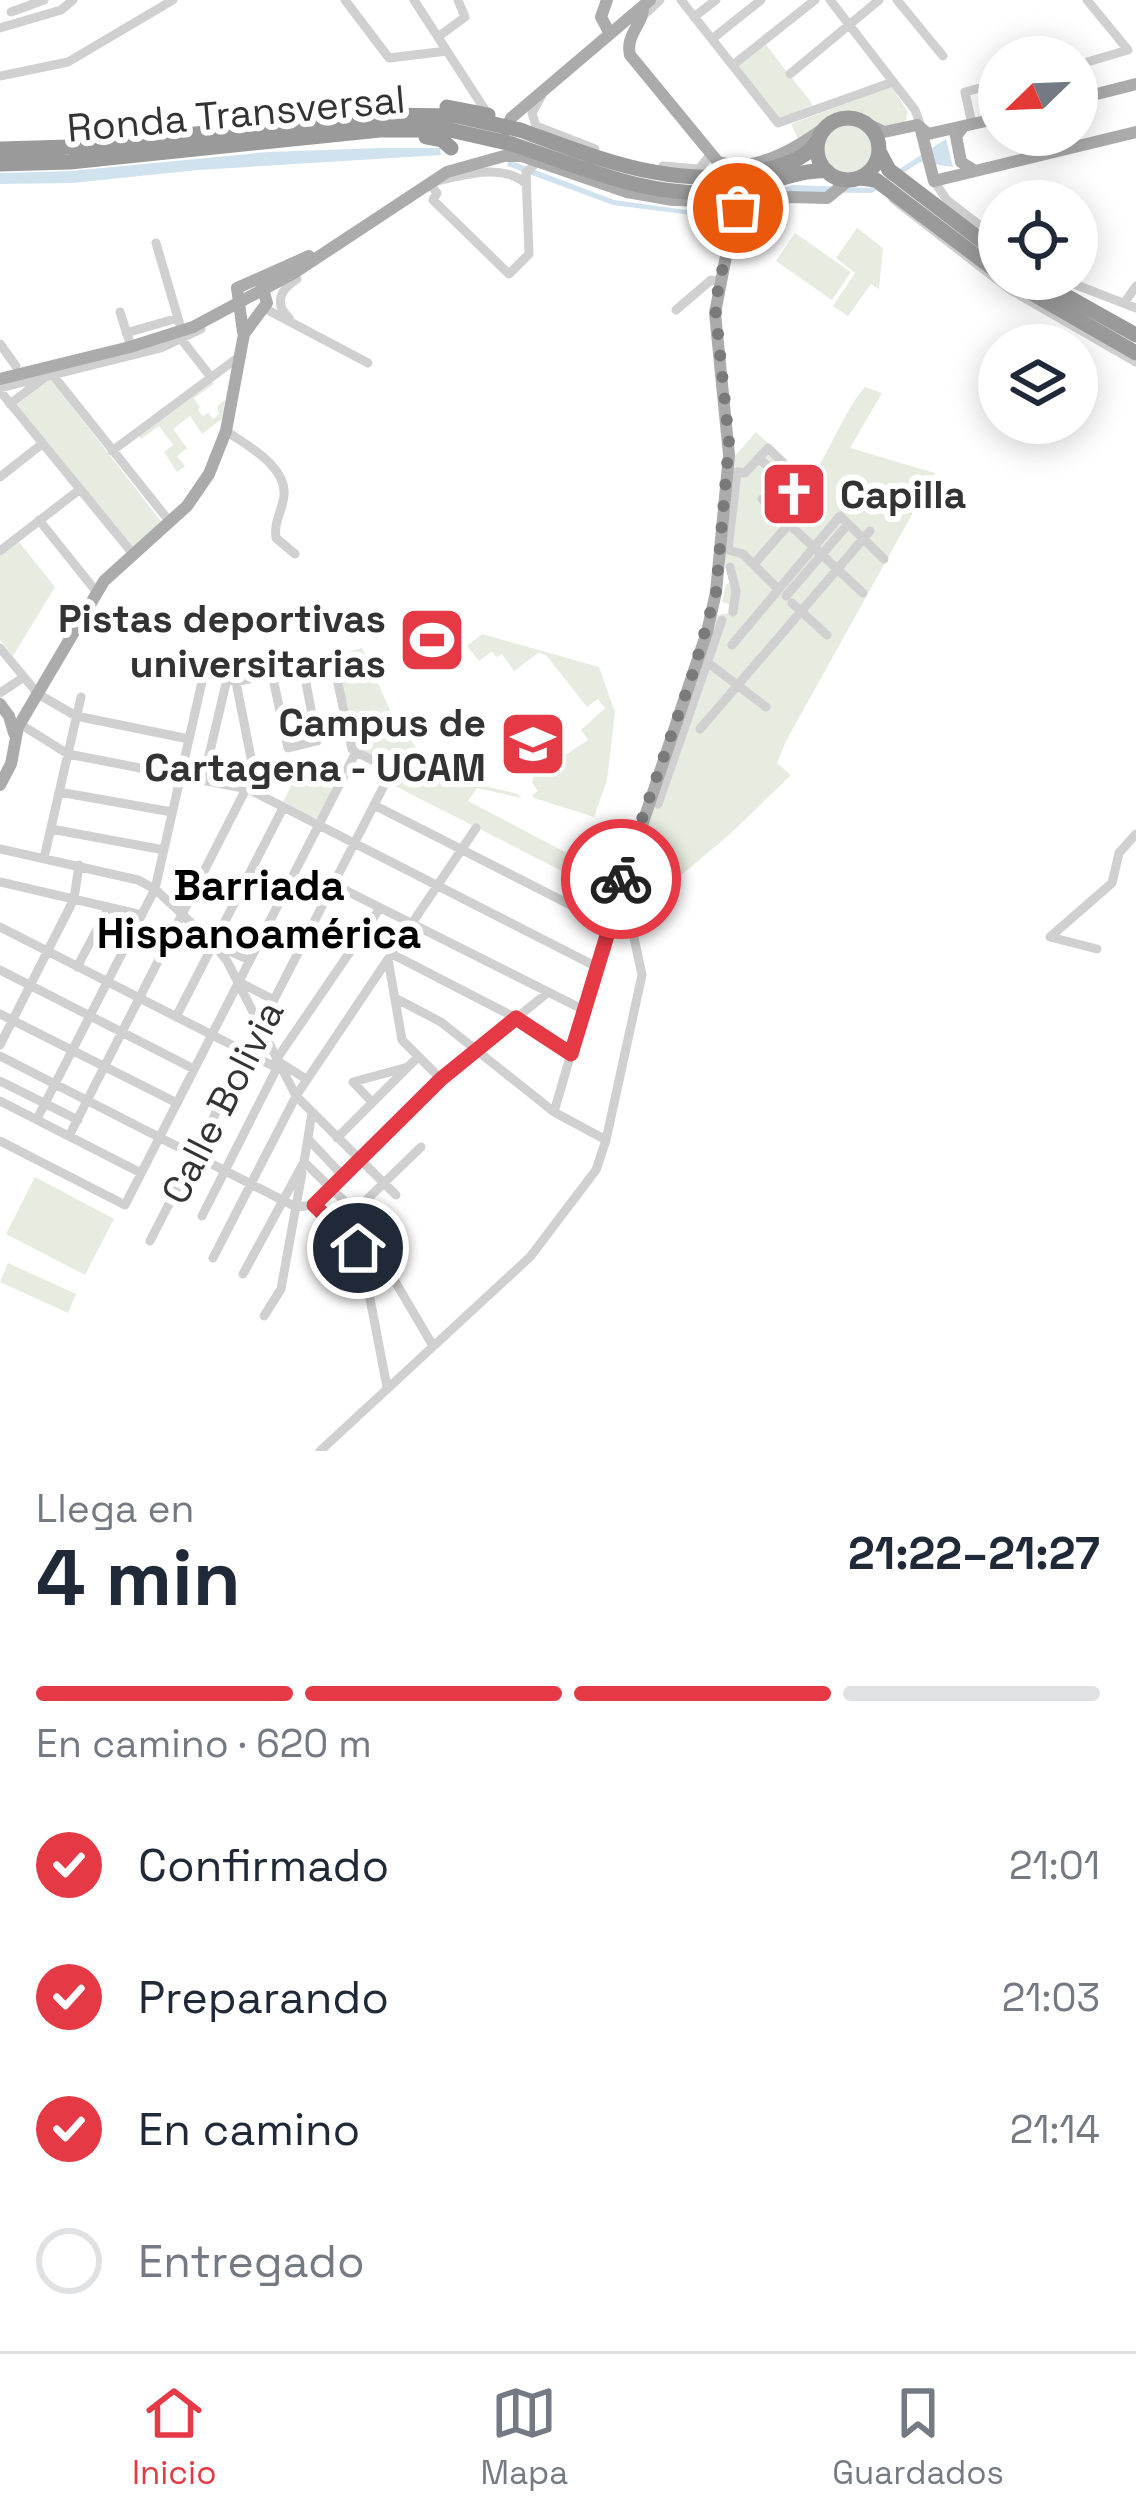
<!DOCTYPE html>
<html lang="es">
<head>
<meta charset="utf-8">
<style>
	:root { --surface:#fff; --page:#f2f2f3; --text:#1f2937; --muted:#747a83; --line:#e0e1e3; --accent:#e63946 }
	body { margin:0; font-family:"Space Grotesk",sans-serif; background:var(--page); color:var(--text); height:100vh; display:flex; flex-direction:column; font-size:45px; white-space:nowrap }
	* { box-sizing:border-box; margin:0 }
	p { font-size:39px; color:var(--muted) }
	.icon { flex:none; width:66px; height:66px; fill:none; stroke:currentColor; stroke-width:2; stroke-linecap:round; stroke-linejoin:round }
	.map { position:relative; height:1451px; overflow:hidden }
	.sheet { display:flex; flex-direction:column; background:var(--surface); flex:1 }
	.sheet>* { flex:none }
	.needle { width:78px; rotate:247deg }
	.fabs { position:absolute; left:978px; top:36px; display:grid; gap:24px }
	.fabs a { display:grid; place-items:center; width:120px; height:120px; border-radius:50%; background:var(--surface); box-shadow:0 6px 30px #0003; font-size:60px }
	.pin { position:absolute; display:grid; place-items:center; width:102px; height:102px; color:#fff; margin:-51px; border:6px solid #fff; border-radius:50%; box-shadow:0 3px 12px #0007 }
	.courier { position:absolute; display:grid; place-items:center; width:120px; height:120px; margin:-60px; border:9px solid #e63946; border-radius:50%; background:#fff; color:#222; box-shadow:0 3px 15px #0007 }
	.summary em { font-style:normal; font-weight:700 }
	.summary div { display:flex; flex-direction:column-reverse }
	.summary { display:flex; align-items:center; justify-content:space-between; height:204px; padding:0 36px }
	h1 { font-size:78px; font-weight:700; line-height:90px }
	.bar { display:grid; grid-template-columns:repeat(4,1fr); gap:18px 12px; align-content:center; height:144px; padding:0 36px }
	.bar i { height:15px; border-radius:9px; background:var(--line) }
	.bar .current { background:var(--accent) }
	.bar p { grid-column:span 4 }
	ol { padding:0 36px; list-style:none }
	li { display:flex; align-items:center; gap:36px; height:132px }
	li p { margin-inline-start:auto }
	li .icon { padding:12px; border-radius:50%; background:var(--accent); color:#fff; stroke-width:4 }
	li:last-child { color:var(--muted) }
	li i { width:66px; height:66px; border:6px solid var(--line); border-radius:50% }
	.dock { display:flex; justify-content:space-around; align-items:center; height:168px; border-top:3px solid var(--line); background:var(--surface); font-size:33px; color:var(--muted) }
	.dock a { display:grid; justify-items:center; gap:6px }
	.dock .current { color:var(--accent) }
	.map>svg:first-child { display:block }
	.green { fill:#e6ecdf }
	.water { fill:#cfe2ee }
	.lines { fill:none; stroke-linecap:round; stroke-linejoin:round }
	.minor { stroke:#d0d0d0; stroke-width:9 }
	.major { stroke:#ababab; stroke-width:12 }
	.highway { stroke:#9a9a9a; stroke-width:15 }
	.highway-bridge { stroke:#9a9a9a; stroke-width:15 }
	.done { stroke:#7a7a7a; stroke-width:12; stroke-dasharray:0 21.6 }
	.route { stroke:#e63946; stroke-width:15 }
	.labels { text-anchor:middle; stroke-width:12; stroke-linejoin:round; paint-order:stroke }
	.street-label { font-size:39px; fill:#333; stroke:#fff }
	.poi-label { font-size:39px; font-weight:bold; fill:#333; stroke:#fff; text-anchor:end }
	.neighbourhood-label { font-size:42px; font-weight:bold; fill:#000; stroke:#fff }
</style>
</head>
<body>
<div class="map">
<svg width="1136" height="1451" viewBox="0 0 1136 1451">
	<rect width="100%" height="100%" fill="#fff"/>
	<path class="green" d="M766,45l45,57 1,4 -34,13 -40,-52z
		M892,87l16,25 -3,10c-27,14 -38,-16 -65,-9 -16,4 -26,20 -41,28l-8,-17z
		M818 149a31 31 0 1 1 62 0a31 31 0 1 1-62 0Z
		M857,228l26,20 -4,41 -8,-5 -23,32 -15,-10 22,-33 -19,-15z
		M795,233l56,39 -19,28 -56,-39z
		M50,378l113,146 -29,25 -117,-144z
		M210,379l4,5 -20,14 6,9 -2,3 5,6 5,-3 5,6 6,-5 -2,-8 8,-6 -3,19 -20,15 -12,-18 -17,13 14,19 -10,8 8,10 -8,6 -13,-20 9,-7 -14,-19 -18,13 -3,-4z
		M865,387l17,6 -32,55 85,25 -149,268 -9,22 14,12 -62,60 -74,62 -10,-17 19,-22 -22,-20 75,-223 11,-2 1,-9 -7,-2 4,-18 4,-1 -8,-30 12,-96 22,-25 53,48c23,-30 32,-65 56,-93z
		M19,542l36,45 -42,69 -13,-16v-84z
		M444,614l19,23 -41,32 -21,-27z
		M482,634l117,33 16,45 -8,68 -13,37 -60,-19 -2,-3 6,-4 -6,-9 2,-6 54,-36 -7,-10 24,-22 -7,-9 -11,8 -41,-52 -8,-2 -24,18 -12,-17 -6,3 -4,-6 -13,10 -12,-15z
		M362,648l29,64 41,58 6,-3 9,10 71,17 3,4 -44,-10 -9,13 97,51 44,43 -220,-112 7,-15 -40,-21 -20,-92z
		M327,765l5,26 -14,28 -35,-17 7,-14 -1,-16z
		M35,1177l79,42 -29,56 -79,-41z
		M8,1263l68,31 -8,19 -68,-31z"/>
	<path class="water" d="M946,139l7,28 -33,-5 -48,31 -83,-1 -74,23 -15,1 -87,-11 -106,-39 2,-6 105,40 86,12 93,-27 77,3z
		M380,148h60l1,7 -243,15 -126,13 -72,1v-11l71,-2 197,-19z"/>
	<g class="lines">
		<path class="minor" d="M345,0l44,58 58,-7
			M414,0l75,116
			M681,0l97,123 115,-41
			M830,0l85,110 6,16
			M897,0l46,56
			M11,12l33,-12
			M642,17l18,-17
			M694,17l22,-17
			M0,28l61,-18 12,-10
			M438,37l27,-20 -7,-17
			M712,39l49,-39
			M733,65l82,-65
			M1077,65l51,-15 -41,-50
			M790,74l89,-74
			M0,76l68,-14 105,-62
			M542,95l-10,18 4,13 59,23
			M972,124l-7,-32 34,-9
			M663,166l36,3 11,-14
			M437,181c27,-6 65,-18 88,2
			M934,181l13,19 52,40
			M430,184l7,9 -4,7 76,74 20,-20 -3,-81 12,-12
			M893,199l116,90 127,73
			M156,243l24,82
			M1061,279l75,29
			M1125,302l11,-16
			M264,308l104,55
			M676,310l35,-30 9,1
			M120,312l9,28
			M289,318c-16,-15 -8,-29 8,-39l-3,-6
			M126,333l52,-15
			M182,340l28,36
			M0,344l16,22
			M52,374l118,148
			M0,388l161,-40 40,-19
			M0,391l133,163
			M10,404l34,-26
			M226,431c22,15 66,38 57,70 -3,14 -9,22 -7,37l19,16
			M112,451l128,-95
			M759,458l32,32
			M0,477l42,-33
			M762,499l101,94
			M39,520l56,70h5
			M0,551l79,-61
			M754,564l35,-40
			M730,567l6,24 -3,21
			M778,589l-35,-35 -15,-4 9,-78 8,1 23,-25 39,38
			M786,596l62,-72
			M792,603l35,32
			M732,645l108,-129 44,43
			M0,648l38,46 38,22 113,23
			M707,662l59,45
			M272,674l16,74 29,-7 -14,-74
			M0,693l24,-16
			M20,724l48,30 180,35 349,178
			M700,729l170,-198
			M203,781l24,-102
			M59,792l113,20
			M658,804l64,-184
			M374,805l236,120
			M51,829l113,21
			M0,849l138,31 17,9 58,54 14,18 69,135 100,99
			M44,858l37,-161
			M0,882l142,33
			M333,884l251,126
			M0,927l277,141
			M216,945l33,15
			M1097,949l-47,-12 62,-54 7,-30 17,-19
			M392,954l124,64 55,36
			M388,959l14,81 39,39
			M77,967l32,-60
			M0,970l194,99
			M241,983l33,17
			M397,999l44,23 113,90 52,28
			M0,1014l177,89
			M176,1017l107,-209
			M0,1045l74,-146 5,-34
			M0,1056l296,151 18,-2 47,47 28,19 44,75
			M306,1079l-30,-19 104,-152
			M0,1081l78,39
			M0,1101l141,72
			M372,1102l-19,-20 55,-15
			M554,1112l62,-213
			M37,1119l118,-230 49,-216 32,9 97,-22 19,89 4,3
			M69,1136l185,-363 -18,-91
			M337,1138l81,-81
			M308,1139l36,38
			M0,1141l125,64 231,-453
			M304,1162l59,57
			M314,1205l127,-126 105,-85
			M354,1212l67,-65
			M202,1216l76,-150
			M150,1241l242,-471 -36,-18
			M361,1252l26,135
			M213,1258l83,-162 180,-268
			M243,1274l61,-112 8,-49
			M264,1316l17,-27 21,-116
			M320,1451l210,-194 66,-87 10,-30 36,-165 -12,-56"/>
		<path class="major" d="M607,0l-6,17 9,17
			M643,6c1,18 -18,28 -13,49l88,107c37,12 81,-15 110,-37
			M1077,99l59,-15
			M869,125l15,7 33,-7 11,9 71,-16
			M963,127l-7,9 5,26 14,9
			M921,130l13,51 202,-49
			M506,131l5,-13 139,-118
			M748,211l42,-14 37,1 22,-18
			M243,332l-6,-44 72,-32
			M0,379l130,-32 63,-20 101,-54 153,-101 57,-16h18l105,36 46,8 50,1 11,6 21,1
			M0,704l9,12 5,17
			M0,785l11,-21 7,-37 86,-146 83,-75 22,-32 17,-43 18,-97 23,-31 -5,-17
			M628,867v7l11,11 2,10 -8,9h-11l-8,-8 1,-10 7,-7h11
			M619,881l9,-14 79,-235 9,-40 13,-137 -14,-142 18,-93 -4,-14"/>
		<path class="highway" d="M447,107l41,8
			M817 149a31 31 0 1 1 62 0a31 31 0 1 1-62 0Z
			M520,130c83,30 162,64 252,38 19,-6 35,-10 46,-28
			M426,137l16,3 9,8
			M512,144c72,24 138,55 215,48 33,-3 67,-23 100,-21
			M0,149l69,-2 310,-32 78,1
			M880,153l9,17 110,84
			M0,164l70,-2 310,-32h70
			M860,178l16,2 123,93
			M1007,279l129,74
			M1036,279l100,56"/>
		<path class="highway-bridge" d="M457,116l63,14
			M450,130l62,14"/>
	</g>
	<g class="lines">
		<path class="done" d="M621,879l73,-209 22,-78 13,-150 -14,-138 16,-75 10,-13 14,-8h-17"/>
		<path class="route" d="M358,1248l-44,-43 127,-126 75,-61 55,36 45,-148 -1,-20 6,-7"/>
	</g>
	<defs>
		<g id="church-square" transform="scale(3.45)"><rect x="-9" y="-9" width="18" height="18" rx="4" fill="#e63946" stroke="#fff"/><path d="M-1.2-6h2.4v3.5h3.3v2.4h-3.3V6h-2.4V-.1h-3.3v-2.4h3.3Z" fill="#fff"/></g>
		<g id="stadium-square" transform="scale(3.45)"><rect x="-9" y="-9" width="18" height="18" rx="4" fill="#e63946" stroke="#fff"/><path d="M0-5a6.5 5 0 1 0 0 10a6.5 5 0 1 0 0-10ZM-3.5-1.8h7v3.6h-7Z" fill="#fff"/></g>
		<g id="university-square" transform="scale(3.45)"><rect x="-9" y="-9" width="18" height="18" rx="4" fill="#e63946" stroke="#fff"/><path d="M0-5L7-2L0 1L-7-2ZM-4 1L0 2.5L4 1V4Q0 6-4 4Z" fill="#fff"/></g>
	</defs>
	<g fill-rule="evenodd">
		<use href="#church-square" x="794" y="494"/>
		<use href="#stadium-square" x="432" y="640"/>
		<use href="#university-square" x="533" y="744"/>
	</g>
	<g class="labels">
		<g class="street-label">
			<text transform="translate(236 113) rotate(-5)" y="14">Ronda Transversal</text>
			<text transform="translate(222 1102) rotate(-63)" y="14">Calle Bolivia</text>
		</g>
		<g class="poi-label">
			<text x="840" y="508" text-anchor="start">Capilla</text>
			<text x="386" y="632">Pistas deportivas<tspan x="386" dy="45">universitarias</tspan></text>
			<text x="486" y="736">Campus de<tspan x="486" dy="45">Cartagena - UCAM</tspan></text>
		</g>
		<g class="neighbourhood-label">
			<text x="259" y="900">Barriada<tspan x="259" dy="48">Hispanoamérica</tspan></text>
		</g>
	</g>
</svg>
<div class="fabs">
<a><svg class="needle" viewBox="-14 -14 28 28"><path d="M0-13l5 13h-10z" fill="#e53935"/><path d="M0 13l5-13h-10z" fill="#747a83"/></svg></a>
<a><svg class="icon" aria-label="locate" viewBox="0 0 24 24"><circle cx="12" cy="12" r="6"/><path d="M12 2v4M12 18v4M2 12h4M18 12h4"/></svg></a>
<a><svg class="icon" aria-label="layers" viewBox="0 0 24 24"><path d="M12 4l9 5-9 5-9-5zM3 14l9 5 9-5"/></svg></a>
</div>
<div class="pin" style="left:738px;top:208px;background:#ea580c"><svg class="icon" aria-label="bag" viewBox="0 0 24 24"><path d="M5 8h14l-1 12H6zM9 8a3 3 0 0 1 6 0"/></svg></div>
<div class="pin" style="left:358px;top:1248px;background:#1f2937"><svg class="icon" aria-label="home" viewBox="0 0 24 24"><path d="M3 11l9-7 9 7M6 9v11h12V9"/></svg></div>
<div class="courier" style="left:621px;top:879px"><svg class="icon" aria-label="bike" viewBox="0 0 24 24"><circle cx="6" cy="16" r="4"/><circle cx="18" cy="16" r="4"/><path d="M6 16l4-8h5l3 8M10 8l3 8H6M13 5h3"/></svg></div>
</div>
<section class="sheet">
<div class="summary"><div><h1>4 min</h1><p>Llega en</p></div><em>21:22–21:27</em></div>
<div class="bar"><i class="current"></i><i class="current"></i><i class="current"></i><i></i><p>En camino · 620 m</p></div>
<ol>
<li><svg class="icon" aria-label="check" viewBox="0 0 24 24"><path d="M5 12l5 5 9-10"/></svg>Confirmado<p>21:01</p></li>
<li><svg class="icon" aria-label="check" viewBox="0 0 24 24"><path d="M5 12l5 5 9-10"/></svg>Preparando<p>21:03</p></li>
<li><svg class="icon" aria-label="check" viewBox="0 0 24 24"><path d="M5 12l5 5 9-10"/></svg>En camino<p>21:14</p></li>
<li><i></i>Entregado</li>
</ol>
</section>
<nav class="dock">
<a class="current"><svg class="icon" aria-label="home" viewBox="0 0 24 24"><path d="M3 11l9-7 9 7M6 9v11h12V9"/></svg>Inicio</a>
<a><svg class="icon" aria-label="map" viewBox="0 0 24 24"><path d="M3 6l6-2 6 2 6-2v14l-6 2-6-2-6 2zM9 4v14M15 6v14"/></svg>Mapa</a>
<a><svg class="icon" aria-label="saved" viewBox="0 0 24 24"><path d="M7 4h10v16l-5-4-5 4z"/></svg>Guardados</a>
</nav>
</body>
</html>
